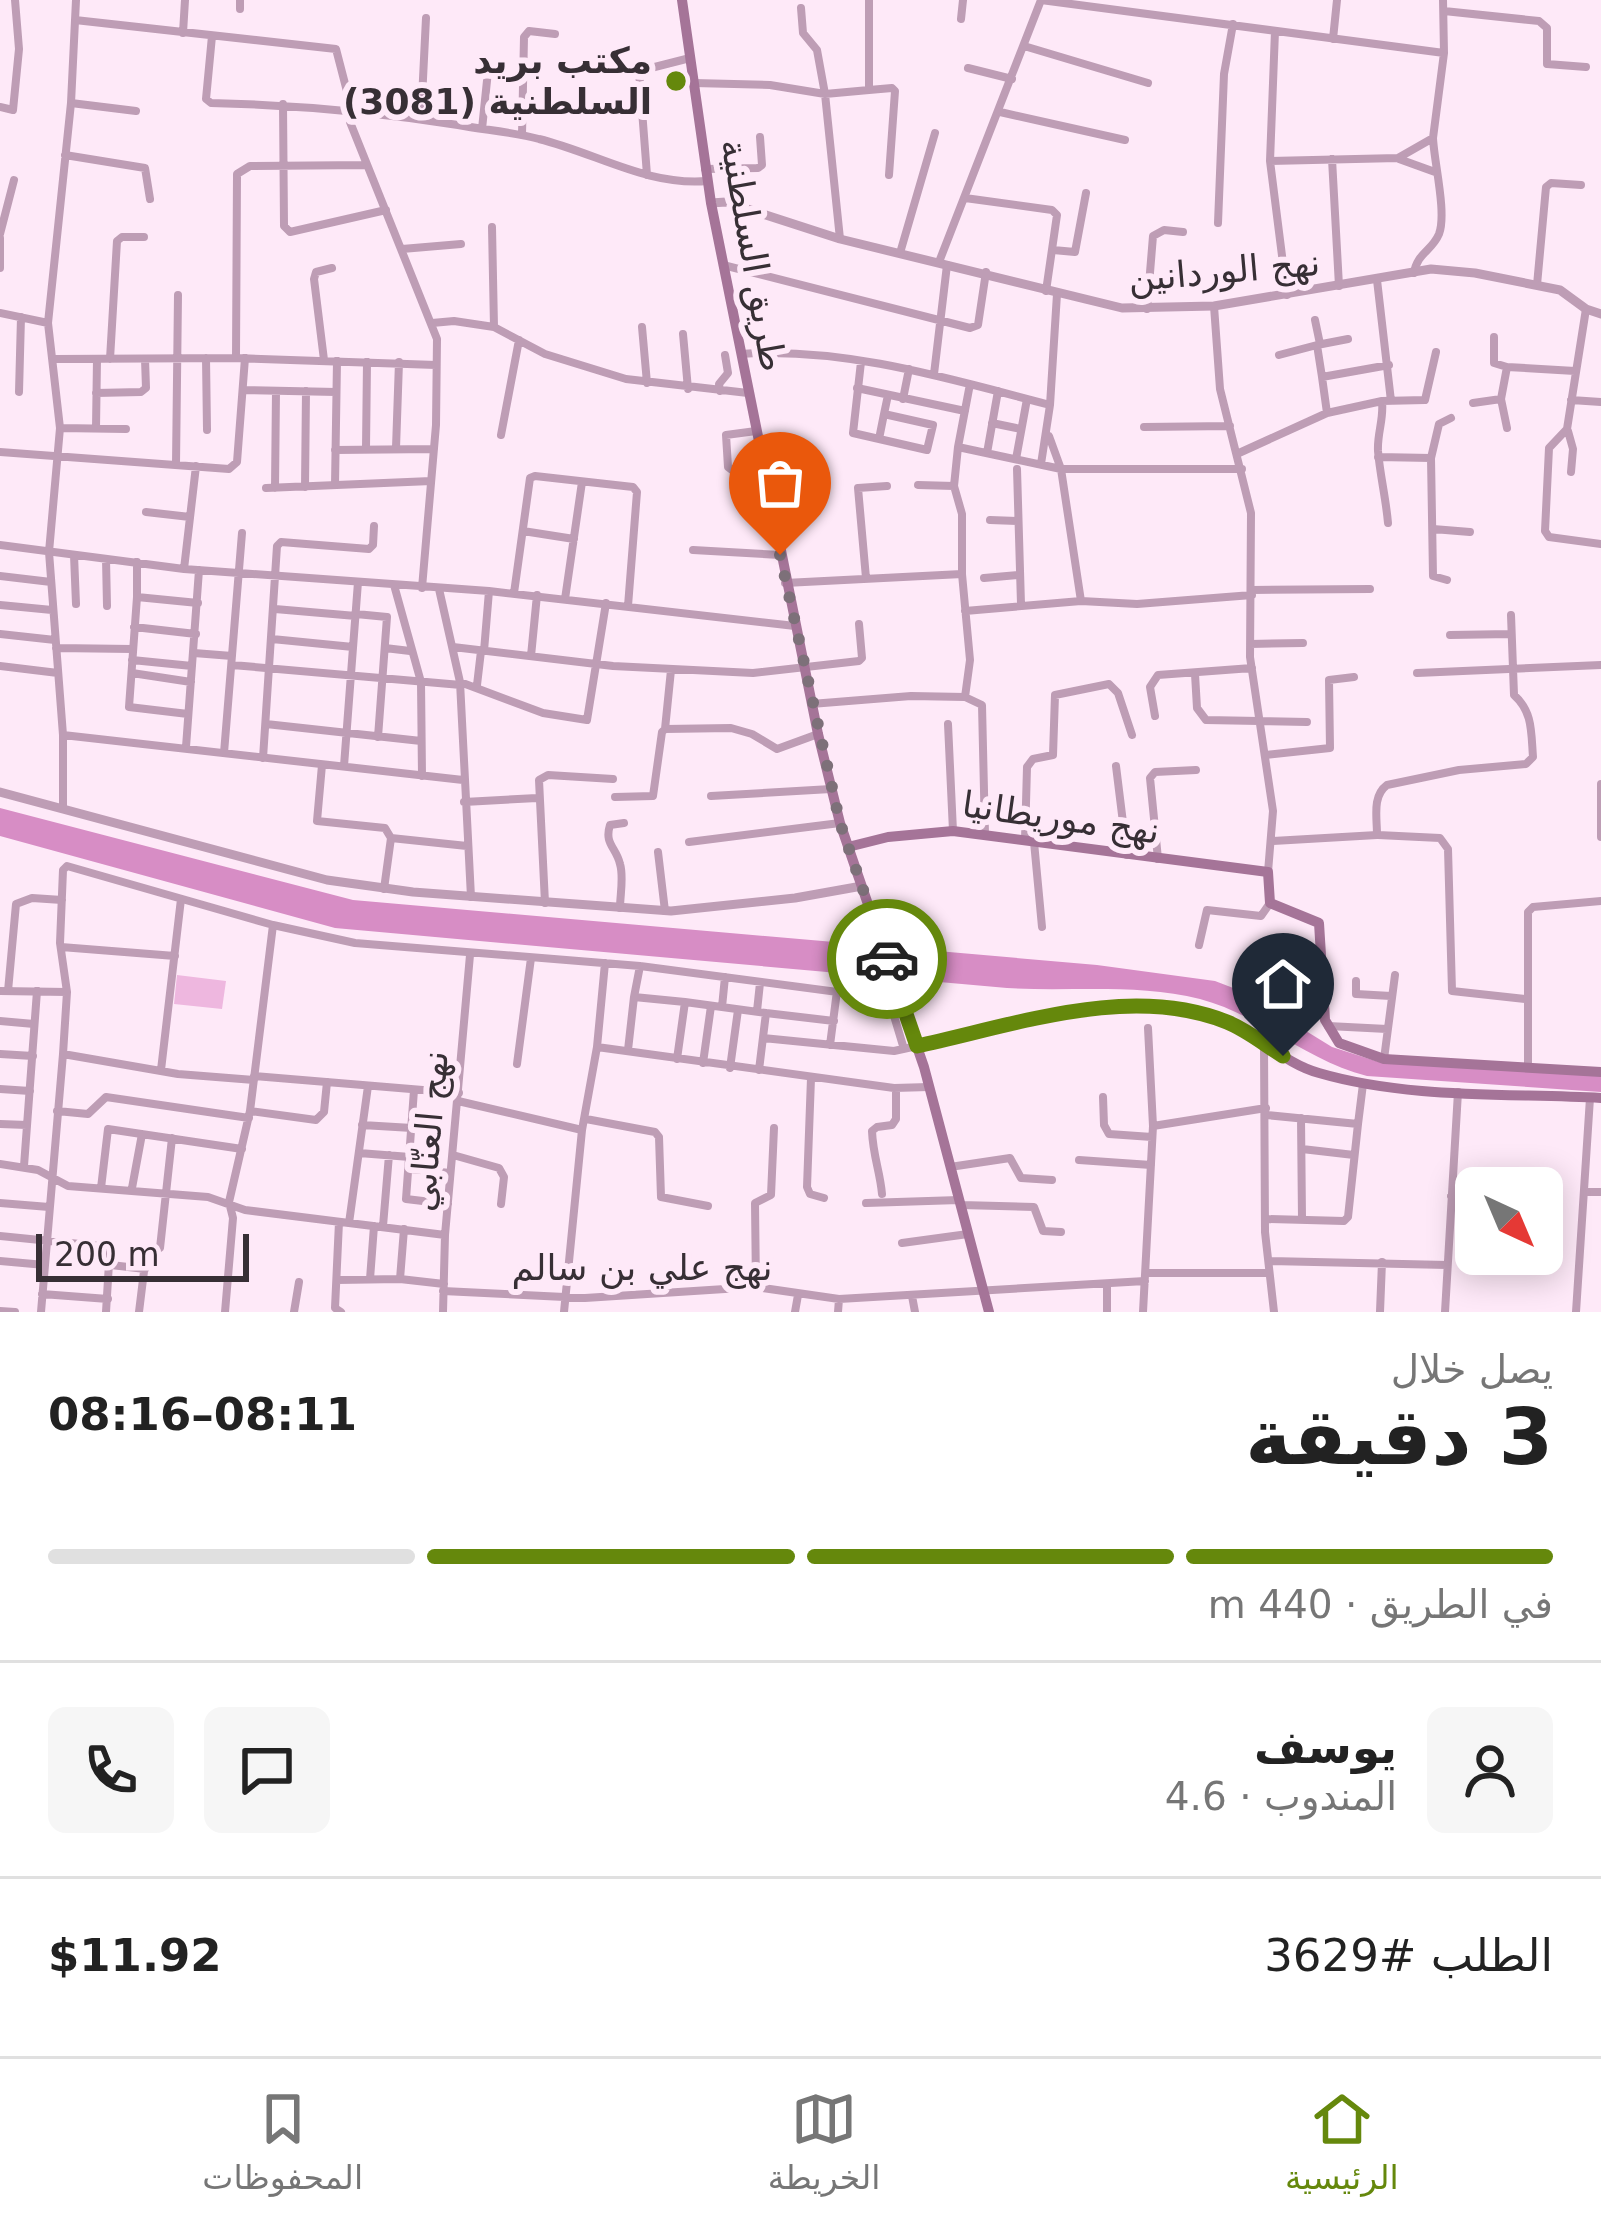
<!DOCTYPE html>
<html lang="ar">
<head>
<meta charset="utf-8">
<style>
	:root { --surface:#fff; --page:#f6f6f6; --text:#222; --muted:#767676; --line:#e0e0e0; --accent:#65880c }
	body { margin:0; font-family:"DejaVu Sans",Cairo,sans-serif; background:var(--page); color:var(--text); direction:rtl; height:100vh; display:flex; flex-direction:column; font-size:45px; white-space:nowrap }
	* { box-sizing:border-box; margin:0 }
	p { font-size:39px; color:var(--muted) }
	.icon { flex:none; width:66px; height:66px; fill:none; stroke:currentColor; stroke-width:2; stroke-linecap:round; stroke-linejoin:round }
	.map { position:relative; height:1312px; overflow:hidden; direction:ltr }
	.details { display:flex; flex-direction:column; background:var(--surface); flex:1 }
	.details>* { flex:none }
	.needle { width:78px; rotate:136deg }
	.controls { position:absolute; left:1455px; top:1167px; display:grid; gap:24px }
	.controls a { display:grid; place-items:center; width:108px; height:108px; border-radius:18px; background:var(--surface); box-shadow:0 6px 30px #0003; font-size:60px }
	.scale { position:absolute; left:36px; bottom:30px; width:213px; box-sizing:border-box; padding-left:12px; border:6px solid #372f35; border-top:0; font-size:33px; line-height:42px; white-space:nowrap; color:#372f35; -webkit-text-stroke:9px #fee9f8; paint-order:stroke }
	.pin { position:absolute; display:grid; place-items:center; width:102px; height:102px; color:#fff; margin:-123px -51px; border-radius:50% 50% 50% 0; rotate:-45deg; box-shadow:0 0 12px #0007 }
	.pin .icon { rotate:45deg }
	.courier { position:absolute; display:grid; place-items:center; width:120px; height:120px; margin:-60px; border:9px solid #65880c; border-radius:50%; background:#fff; color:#222; box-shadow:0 3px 15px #0007 }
	.overview em { font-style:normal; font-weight:600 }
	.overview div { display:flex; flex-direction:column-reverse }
	.overview { display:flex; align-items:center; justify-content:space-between; height:204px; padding:0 48px }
	h1 { font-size:78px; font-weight:600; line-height:90px }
	.bar { display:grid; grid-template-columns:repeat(4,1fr); gap:18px 12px; align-content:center; height:144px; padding:0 48px }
	.bar i { height:15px; border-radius:9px; background:var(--line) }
	.bar .current { background:var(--accent) }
	.bar p { grid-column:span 4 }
	.line { display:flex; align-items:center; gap:30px; padding:0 48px; border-top:3px solid var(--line) }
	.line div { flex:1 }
	.round { display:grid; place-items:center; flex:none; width:126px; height:126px; border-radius:18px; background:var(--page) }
	.tabs { display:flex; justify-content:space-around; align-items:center; height:168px; border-top:3px solid var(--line); background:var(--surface); font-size:33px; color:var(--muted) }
	.tabs a { display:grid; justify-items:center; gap:6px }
	.tabs .current { color:var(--accent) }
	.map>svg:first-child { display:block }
	.green { fill:#eeb7df }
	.water { fill:#d78dc5 }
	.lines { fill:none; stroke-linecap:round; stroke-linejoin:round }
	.minor { stroke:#be9db5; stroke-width:8 }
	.tertiary { stroke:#be9db5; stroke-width:9 }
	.secondary { stroke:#a57498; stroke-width:10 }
	.done { stroke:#7d7079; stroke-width:12; stroke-dasharray:0 21.6 }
	.route { stroke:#65880c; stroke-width:15 }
	.poi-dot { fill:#65880c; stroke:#fee9f8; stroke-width:4.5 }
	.labels { text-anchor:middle; stroke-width:12; stroke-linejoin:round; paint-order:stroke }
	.poi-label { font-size:36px; font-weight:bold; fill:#372f35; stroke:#fee9f8; text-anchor:end }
	.street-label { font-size:36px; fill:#372f35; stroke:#fee9f8 }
</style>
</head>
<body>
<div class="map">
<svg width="1601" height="1312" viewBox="0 0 1601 1312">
	<rect width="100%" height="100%" fill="#fee9f8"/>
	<path class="green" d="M177,975l49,6 -4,28 -48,-5z"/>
	<path class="water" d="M0,808l353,92 744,65 118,16 26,10 91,56 47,15 222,13v17l-234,-16c-60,-15 -109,-62 -167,-77 -64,-16 -129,-7 -193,-11l-672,-60 -335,-92z"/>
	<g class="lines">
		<path class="minor" d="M240,9v-9
			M1444,11l95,10 8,7v36l39,3
			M961,19l2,-19
			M75,20l261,29 14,54v19l87,217 -1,86 -14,163
			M183,33l2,-33
			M212,36l-6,63 5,4c83,2 164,9 247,22 27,5 55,7 81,14 57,14 108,47 168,42
			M1333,39l4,-39
			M1024,46l124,37
			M968,68l44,11
			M694,83l76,2 55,9 -8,-44 -14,-17 -2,-25
			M869,90l23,-2 3,3 -6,84
			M71,103l65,8
			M283,104l1,122 6,6 96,-22
			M0,107l13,3 6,-61 -4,-49
			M1000,112l125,28
			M421,119l5,-101
			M482,129l6,-58
			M522,135l2,-98 5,-6 26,3
			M65,155l80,13 5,31
			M1332,159l7,127
			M1399,159l36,13
			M1270,161l5,-130
			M705,169l53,-1 4,-3 -2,-28
			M647,175l-8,-104 51,-13
			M965,198l87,12 5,5 -11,76
			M1218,223l6,-149 9,-50
			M492,227l2,100
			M0,234l14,-54
			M0,238v30
			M840,239l-15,-145 44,-4v-90
			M402,249l59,-5
			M1053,250l22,2 11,-59
			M900,253l35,-120
			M939,262l102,-262 403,53 -1,-53
			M723,265l247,63 8,-3 8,-53
			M1414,273c3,-20 18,-22 25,-39 8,-21 -5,-72 -6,-96
			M1377,280l14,121
			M1537,285l9,-98 5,-4 30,2
			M1287,295l-17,-134 128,-3 35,-20 11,-85
			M1214,306l6,83 31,124 -1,144 23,154 -5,61
			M1147,309l6,-73 11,-6 19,2
			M1586,309l-19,120 -18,19 -4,83 4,6 52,7
			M0,313l48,10
			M1315,320l5,24
			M432,323l22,-2 40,6 51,27 81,25 122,14
			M642,327l5,56
			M683,334l5,55
			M1494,337v26l13,4
			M741,354c105,-7 209,25 309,51l-9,59
			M1279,355l38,-10
			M236,357l1,-183 13,-8 117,-1
			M206,358l1,72
			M55,359l181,-1 200,7
			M110,359l7,-118 5,-4h22
			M324,360l-10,-81 2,-7 16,-4
			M861,362l-8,71 74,17 6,-25 -49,-11 4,-19
			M934,374l13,-109
			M1322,377l-5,-32 31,-6
			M857,388l108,23
			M244,390l92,2
			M720,391l-1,-7 9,-11 -3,-18
			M19,392l2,-75
			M96,393l45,-1 5,-4 -1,-29
			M903,399l6,-30
			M1571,400l30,2
			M1382,401c2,19 -5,32 -4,50 2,24 8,48 10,72
			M1473,403l28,-4
			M1050,405l7,-111
			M1327,413l-5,-36 67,-12
			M992,423l29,6
			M1144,427l86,-1
			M60,428l66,1
			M96,428l1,-69
			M1507,428l-6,-29 6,-32 68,4
			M756,431l-30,4 2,32 4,3 30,-2
			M1568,431l5,18 -2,23
			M501,435l18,-95
			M1049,436l12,33 20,132 56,3 115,-9
			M879,439l5,-25
			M958,447l12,-63
			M366,448l1,-86
			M396,448l3,-86
			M335,450l99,-1
			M0,452l229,17 8,-7 8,-104
			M987,453l11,-62
			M1239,453l88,-40 55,-12 43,-1 11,-48
			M1378,457l53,1 2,118 14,4
			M1431,458l8,-34 12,-6
			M1016,459l11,-60
			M176,464l2,-169
			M1017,469l4,135
			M335,485l2,-124
			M918,485l36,1
			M305,487l1,-96
			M266,488l165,-7
			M275,488l1,-97
			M146,512l44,5
			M990,520l27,1
			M1433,529l37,3
			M523,531l51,8
			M0,545l184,24 305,22 306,35
			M693,550l87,5
			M74,555l2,49
			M106,559l1,47
			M184,569l12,-103
			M0,576l51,6
			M866,578l-8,-90 29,-2
			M984,578l35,-3
			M785,583l177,-9
			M394,585l27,97 1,94
			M439,589l21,93 11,215
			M1252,590l118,-1
			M514,593l16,-115 5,-2 98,11 4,5 -9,114
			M137,597v-35
			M565,599l17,-117
			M0,605l52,5
			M275,609l81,7
			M965,611l116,-10
			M356,614l31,3 -9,120
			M134,627l62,7
			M0,634l55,6
			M1450,635l61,-1
			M272,639l81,8
			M1250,644l53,-1
			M453,647l160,19 140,7 106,-12 3,-3 -3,-34
			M56,648l76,1
			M385,648l25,3
			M484,651l5,-60
			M194,653l38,3
			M531,656l6,-61
			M132,660l60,6
			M232,665l229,20
			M0,666l58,7
			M671,670l-6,59 66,-1 21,6 25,15 41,-15
			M132,673l59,9
			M1417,673l184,-8
			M1195,674l2,34 9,12 101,2
			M460,682l83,31 44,7 19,-117
			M477,685l4,-34
			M965,697l17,8 3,129
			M811,704l100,-8 54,1 5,-37 -8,-86v-60l-8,-28 4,-39 103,22h181
			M188,714l-59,-7 8,-110 61,6
			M1155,716l-5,-29 8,-12 94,-7
			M266,724l155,17
			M948,724l5,107
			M63,735l400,45
			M186,747l13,-177
			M224,753l18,-220
			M1266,755l64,-7 -1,-68 25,-3
			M263,758l14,-212 4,-4 88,7 4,-4 1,-19
			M322,765l-5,56 68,7 6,10 76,8
			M344,766l14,-184
			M1116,766l11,89
			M1601,784v53
			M711,796l120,-7
			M615,797l38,-1 9,-64 3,-3
			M464,802l73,-4
			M63,806v-71l-14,-183 11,-124 -12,-105 23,-220 5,-103
			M1378,835l62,3 8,11 4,142 73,8
			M1025,839l2,-72 6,-8 20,-4 2,-60 54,-11 9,9 14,42
			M1273,841l104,-6c0,-18 -5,-39 10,-50l72,-15 67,-6 7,-7c-2,-25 0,-45 -19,-62l-3,-80
			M689,842l151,-19
			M1034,842l8,85
			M658,852l7,59
			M1158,859l-8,-81 5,-6 41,-2
			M384,889l7,-51
			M545,903l-6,-123 9,-5 65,4
			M620,908c0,-13 4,-31 0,-44 -4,-17 -16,-20 -10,-39l14,-2
			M1199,945l8,-35 54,6 9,-13
			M61,947l114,9
			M1356,981v13l35,2
			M0,991l67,1 -4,62 115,20 76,6
			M8,991l8,-87 16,-6 30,2
			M67,992l-7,-49 3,-73 4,-4 206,59
			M634,997l6,-31
			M685,1002l81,11
			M722,1007l3,-30
			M757,1011l3,-28
			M0,1021l34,3
			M1328,1026l59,3
			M763,1038l131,13 23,-5
			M1264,1044l1,188 9,80
			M830,1045l7,-54
			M597,1047l8,-84
			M628,1050l6,-53 51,5 -8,57
			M0,1054l33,2
			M1384,1059l11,-84
			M703,1063l8,-57
			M517,1064l14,-106
			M1528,1067v-155l5,-5 68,-6
			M730,1068l8,-58
			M161,1070l20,-171
			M759,1070l7,-57 68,8
			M254,1076l205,17
			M811,1078l-4,109 3,7 14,4
			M0,1089l30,2
			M414,1090l-8,109 42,5
			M1103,1097l1,28 5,9 43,3
			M458,1101l124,29 15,-83 297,41 35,-1
			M57,1111l31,3 18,-17 143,21
			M250,1111l66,9 8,-8 3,-30
			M1266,1115l92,9 -10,93 -4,4 -78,-2
			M1301,1118l1,101
			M586,1119l69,13 4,5 2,60 47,9
			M0,1124l27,1
			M1358,1124l5,-40
			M362,1125l50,3
			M1153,1126l113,-18
			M1302,1149l52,6
			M359,1153l51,4
			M453,1155l46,13 5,9 -3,27
			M1079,1160l72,5
			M0,1164l38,6 30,16 140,11 37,13 200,25
			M24,1166l13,-175
			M950,1167l60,-9 11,20 31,2
			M410,1169l40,4
			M101,1188l7,-59 134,20
			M132,1188l10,-54
			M1586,1192h15
			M882,1194c-2,-23 -9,-38 -10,-63l5,-4 15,-2 4,-6v-31
			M1451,1196l25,2
			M0,1203l49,4
			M866,1203l93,-3
			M961,1205l73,2 9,24 18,1
			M339,1222l-4,86 6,4
			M349,1223l19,-137
			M383,1226l6,-71
			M0,1236l110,11 -4,65
			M902,1243l66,-9
			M0,1261l45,4
			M1269,1261l178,4
			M111,1265l34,4
			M1147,1273h122
			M370,1279l4,-53
			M400,1279l4,-50
			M337,1280l63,-1 44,5
			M1107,1284v28
			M756,1287l-1,-84 16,-8 3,-67
			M443,1291l142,7 171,-11 83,12 306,-18
			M42,1294l66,5
			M912,1296l3,16
			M0,1311l15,1
			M41,1312l22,-258
			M139,1312l7,-57 14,-7 12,-110
			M225,1312l8,-94 -4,-16 21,-91 23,-186 82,18 285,23 243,32 8,8 13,43
			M294,1312l5,-30
			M443,1312l2,-77 25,-280
			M564,1312l18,-182
			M795,1312l3,-17
			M838,1312l1,-13
			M1143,1312l10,-186 -5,-98
			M1380,1312l2,-50
			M1445,1312l13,-220
			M1576,1312l14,-214"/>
		<path class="tertiary" d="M711,203l15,-1 114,37 282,69 92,-2 217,-37 44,4 85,17 26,19 15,5
			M0,792l327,88 86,12 258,19 124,-13 67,-12"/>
		<path class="secondary" d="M682,0l29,203 107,531 22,89 84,244 65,245
			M848,847l40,-10 65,-6 315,41 2,31 49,20 6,97 14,23 45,16 217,13
			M917,1046c78,-16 164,-46 244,-39 24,2 48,7 70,17 31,14 55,40 88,49 89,26 190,20 282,25"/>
	</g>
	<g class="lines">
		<path class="done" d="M780,555l60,268 47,136"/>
		<path class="route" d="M887,959l30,87c98,-21 213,-63 310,-24 20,8 38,23 56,34"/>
	</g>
	<circle class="poi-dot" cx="676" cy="81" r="12"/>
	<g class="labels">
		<g class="poi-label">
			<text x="652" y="73">مكتب بريد<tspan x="652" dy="41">السلطنية (3081)</tspan></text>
		</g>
		<g class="street-label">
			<text transform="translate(754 255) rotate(80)" y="13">طريق السلطنية</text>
			<text transform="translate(1224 270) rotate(-5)" y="13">نهج الوردانين</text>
			<text transform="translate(1061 817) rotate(8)" y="13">نهج موريطانيا</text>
			<text transform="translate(428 1131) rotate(-85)" y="13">نهج العنّابي</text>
			<text x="642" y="1280">نهج علي بن سالم</text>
		</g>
	</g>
</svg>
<div class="controls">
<a><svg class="needle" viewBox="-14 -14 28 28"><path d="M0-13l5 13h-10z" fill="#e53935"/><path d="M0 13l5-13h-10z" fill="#767676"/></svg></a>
</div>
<div class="scale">200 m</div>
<div class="pin" style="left:780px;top:555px;background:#ea580c"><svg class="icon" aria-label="bag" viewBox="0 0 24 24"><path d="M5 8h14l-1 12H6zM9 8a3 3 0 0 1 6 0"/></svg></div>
<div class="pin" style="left:1283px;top:1056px;background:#1f2937"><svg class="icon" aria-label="home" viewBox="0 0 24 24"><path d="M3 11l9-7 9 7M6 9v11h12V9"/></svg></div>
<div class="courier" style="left:887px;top:959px"><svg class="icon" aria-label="car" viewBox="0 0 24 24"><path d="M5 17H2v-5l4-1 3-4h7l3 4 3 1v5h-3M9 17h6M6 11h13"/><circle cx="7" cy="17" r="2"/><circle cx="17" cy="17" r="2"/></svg></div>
</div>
<section class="details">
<div class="overview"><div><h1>3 دقيقة</h1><p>يصل خلال</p></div><em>08:11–08:16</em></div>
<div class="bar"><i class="current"></i><i class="current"></i><i class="current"></i><i></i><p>في الطريق · 440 m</p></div>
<div class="line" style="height:216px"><a class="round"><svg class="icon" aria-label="person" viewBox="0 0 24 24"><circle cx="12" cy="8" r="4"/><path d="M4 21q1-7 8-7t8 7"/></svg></a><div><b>يوسف</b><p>المندوب · 4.6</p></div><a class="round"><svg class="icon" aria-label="chat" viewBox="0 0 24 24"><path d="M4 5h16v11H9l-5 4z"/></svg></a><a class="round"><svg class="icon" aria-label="phone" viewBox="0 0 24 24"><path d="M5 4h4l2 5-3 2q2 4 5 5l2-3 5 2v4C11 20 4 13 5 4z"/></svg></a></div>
<div class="line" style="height:156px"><div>الطلب #3629</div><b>$11.92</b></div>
</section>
<nav class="tabs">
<a class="current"><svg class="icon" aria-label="home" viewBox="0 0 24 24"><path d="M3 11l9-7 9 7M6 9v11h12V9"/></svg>الرئيسية</a>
<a><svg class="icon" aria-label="map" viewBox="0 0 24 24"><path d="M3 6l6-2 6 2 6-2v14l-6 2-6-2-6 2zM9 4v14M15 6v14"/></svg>الخريطة</a>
<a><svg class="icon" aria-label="saved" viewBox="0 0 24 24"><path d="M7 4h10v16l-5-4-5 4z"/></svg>المحفوظات</a>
</nav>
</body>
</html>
